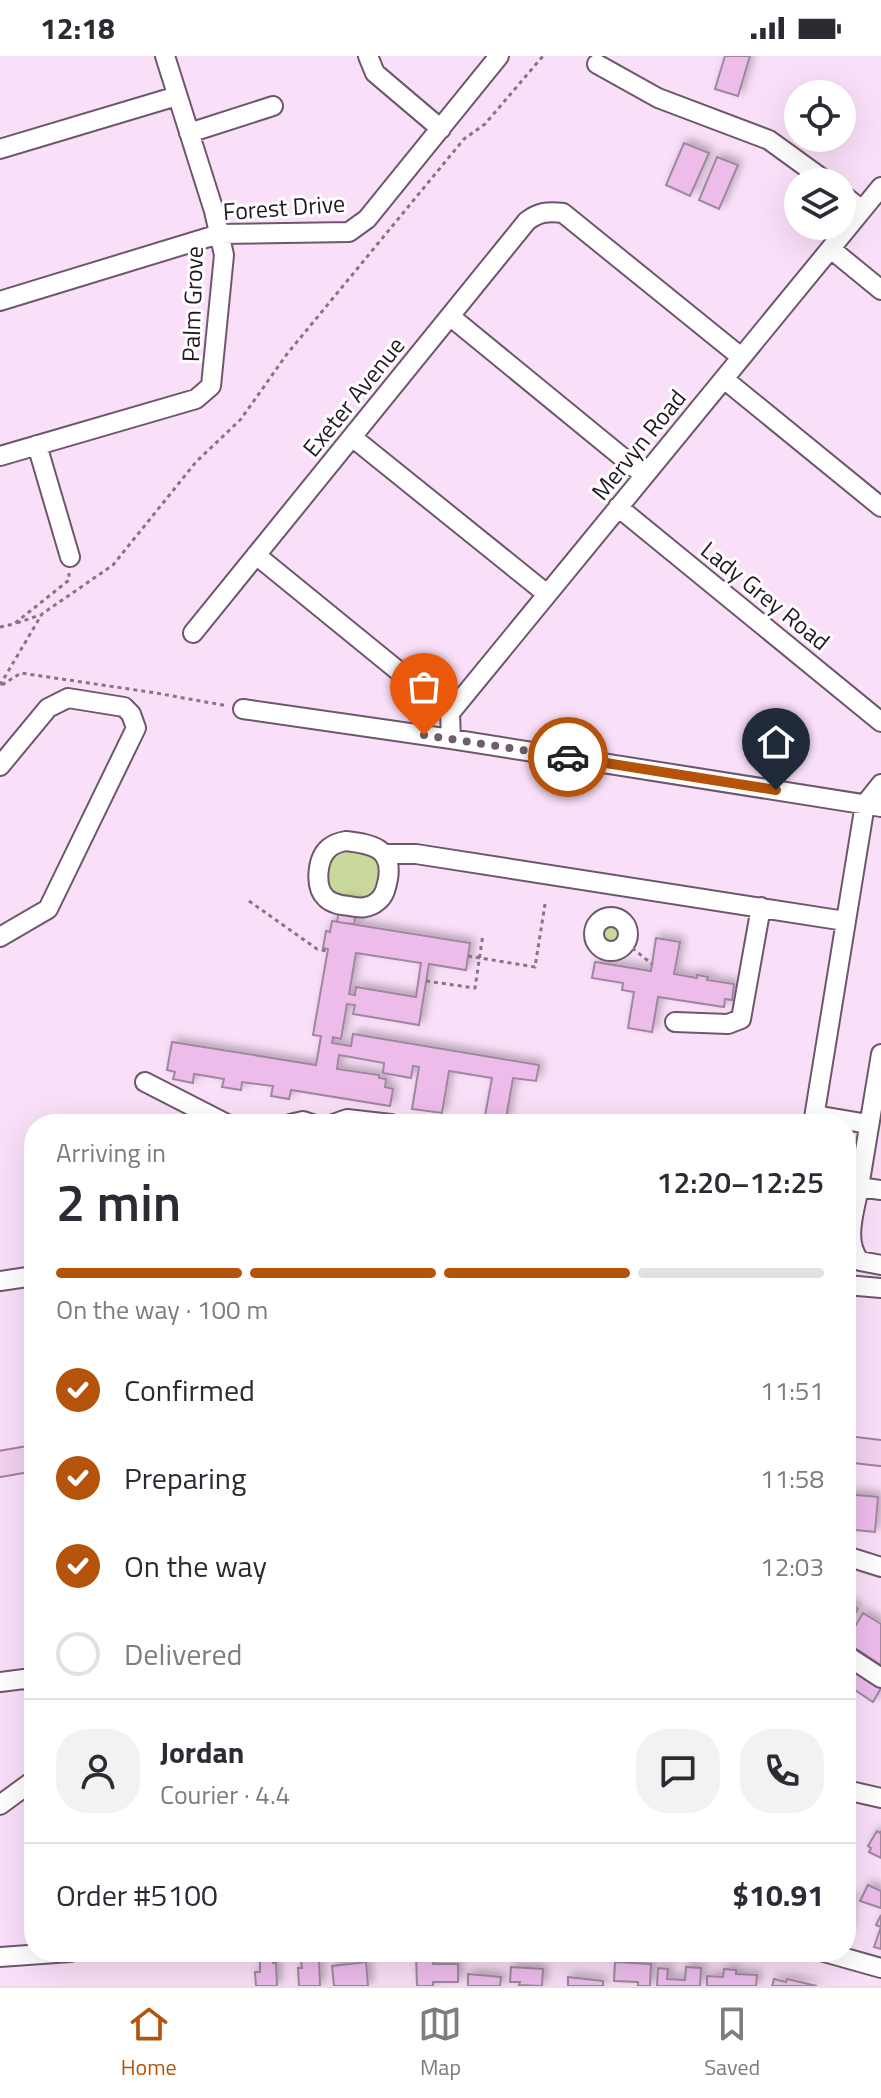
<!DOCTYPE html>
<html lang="en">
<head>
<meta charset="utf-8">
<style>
	:root { --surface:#fff; --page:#f2f2f3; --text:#2b2b33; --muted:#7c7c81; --line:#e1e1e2; --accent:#b45309 }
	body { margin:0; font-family:"Titillium Web",sans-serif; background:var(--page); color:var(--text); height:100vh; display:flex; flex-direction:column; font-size:30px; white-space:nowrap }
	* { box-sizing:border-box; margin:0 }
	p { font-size:26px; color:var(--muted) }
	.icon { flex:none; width:44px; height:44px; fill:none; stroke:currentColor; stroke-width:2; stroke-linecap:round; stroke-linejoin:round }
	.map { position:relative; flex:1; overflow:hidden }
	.side { position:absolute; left:24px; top:1058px; width:832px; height:848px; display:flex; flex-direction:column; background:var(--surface); border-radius:32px; box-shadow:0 8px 32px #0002 }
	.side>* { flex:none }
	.controls { position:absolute; left:784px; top:24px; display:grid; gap:16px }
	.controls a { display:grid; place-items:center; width:72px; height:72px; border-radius:50%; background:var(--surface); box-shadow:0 8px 32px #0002; font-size:40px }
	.pin { position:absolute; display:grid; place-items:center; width:68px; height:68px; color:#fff; margin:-82px -34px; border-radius:50% 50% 50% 0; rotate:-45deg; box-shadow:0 0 8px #0007 }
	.pin .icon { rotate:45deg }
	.courier { position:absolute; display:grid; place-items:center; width:80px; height:80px; margin:-40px; border:6px solid #b45309; border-radius:50%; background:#fff; color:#222; box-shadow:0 2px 10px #0007 }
	.summary em { font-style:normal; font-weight:600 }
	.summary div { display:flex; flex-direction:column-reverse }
	.summary { display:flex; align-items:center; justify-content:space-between; height:136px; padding:0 32px }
	h1 { font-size:52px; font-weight:600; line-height:60px }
	.bar { display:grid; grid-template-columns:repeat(4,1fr); gap:12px 8px; align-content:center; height:96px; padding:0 32px }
	.bar i { height:10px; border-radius:6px; background:var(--line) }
	.bar .active { background:var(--accent) }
	.bar p { grid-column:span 4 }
	.line { display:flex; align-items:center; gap:20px; padding:0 32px; border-top:2px solid var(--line) }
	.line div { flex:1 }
	.round { display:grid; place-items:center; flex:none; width:84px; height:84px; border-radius:32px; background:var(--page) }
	ol { padding:0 32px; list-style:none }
	li { display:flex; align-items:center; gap:24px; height:88px }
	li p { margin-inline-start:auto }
	li .icon { padding:8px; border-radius:50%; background:var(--accent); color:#fff; stroke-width:4 }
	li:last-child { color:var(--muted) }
	li i { width:44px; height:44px; border:4px solid var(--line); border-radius:50% }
	.status { display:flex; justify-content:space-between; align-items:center; height:56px; padding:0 40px; background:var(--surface); direction:ltr }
	.status svg { height:22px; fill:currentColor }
	.menu { display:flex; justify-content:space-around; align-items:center; height:112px; border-top:2px solid var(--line); background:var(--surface); font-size:22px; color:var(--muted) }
	.menu a { display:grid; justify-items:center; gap:4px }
	.menu .active { color:var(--accent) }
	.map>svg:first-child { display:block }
	.green { fill:#c8d99b }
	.building { fill:#edbceb; stroke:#9f879e; stroke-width:2; fill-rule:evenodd; filter:url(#shadow) }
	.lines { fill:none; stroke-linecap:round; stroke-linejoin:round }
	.minor-casing { stroke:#6d576c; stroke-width:22 }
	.major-casing { stroke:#a47da3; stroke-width:28 }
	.path { stroke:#877586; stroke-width:3; stroke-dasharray:4 4; stroke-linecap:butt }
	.minor { stroke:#fff; stroke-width:18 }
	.major { stroke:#f2d1f1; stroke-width:24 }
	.done { stroke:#6e5e6d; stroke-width:8; stroke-dasharray:0 14.4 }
	.route { stroke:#b45309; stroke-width:10 }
	.labels { text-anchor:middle; stroke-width:6; stroke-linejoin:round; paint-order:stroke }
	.street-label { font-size:24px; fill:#221922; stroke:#fff }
</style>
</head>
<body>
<div class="status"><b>12:18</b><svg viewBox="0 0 49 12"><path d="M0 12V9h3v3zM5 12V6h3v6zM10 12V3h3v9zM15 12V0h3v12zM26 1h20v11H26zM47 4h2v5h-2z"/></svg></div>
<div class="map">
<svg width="881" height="1930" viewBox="0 0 881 1930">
	<defs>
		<filter id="shadow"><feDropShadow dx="4" dy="-4" stdDeviation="4" flood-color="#0004"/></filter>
	</defs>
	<rect width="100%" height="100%" fill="#fadff8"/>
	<path class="green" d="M329,792l56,6 -5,45 -54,-1z
		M594 878a17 17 0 1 1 34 0a17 17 0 1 1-34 0Z"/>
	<path class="building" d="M725,0h25l-12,40 -23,-7z
		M684,87l25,10 -19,43 -24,-11z
		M717,101l21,8 -19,44 -20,-9z
		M341,845l16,2 -3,21 -17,-2z
		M332,865l138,22 -4,27 -37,-6 -10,61 -66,-11 2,-9 -8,-1 -6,35 -8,-2 -1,6 19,3 2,-12 186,31 -3,16 -23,-3 -8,46 -21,-3 8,-43 -43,-7 -7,42 -30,-4 7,-42 -6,-1 -2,12 -28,-5 1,-10 -45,-8 -2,14 42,6v3l7,1 -1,8 8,2 -3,17 -99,-16 -2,9 -18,-3 2,-10 -31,-4 -1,8 -19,-3 2,-8 -30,-5 -1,9 -20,-4 2,-7 -8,-2 5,-28 144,23 5,-29 -8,-1 15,-86 -5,-1 3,-17 4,1zM356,897l65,10 -5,34 -60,-10 -1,8 -6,-1z
		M656,882l24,4 -6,32 23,4v-3l11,2 -1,3 27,4 -2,16 -7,-1 -1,8 -66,-10 -6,35 -24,-4 6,-36 -12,-2 1,-7 -31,-5 3,-16 56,9z
		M846,1438l32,3 -3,35 -29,-3z
		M846,1545l12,8 -12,18z
		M863,1557l18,11v41l-35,-23z
		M846,1609l35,23 -8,14 -27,-18z
		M877,1775l3,2 1,-2v27l-12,-6 2,-4 -3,-2z
		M868,1829l13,6v17l-21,-7z
		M846,1840l7,2 -6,21 4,1 -5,16z
		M881,1859v34l-7,-2 7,-20 -5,-2z
		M416,1897h17v11h25v18h-25v4h-16z
		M260,1904h13v3h3l1,23h-21l-1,-14h5z
		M319,1904l1,26h-21l-1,-18h4l-1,-7z
		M366,1906l2,24h-34l-2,-20z
		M615,1906l36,2 -1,22h-12v-4l-24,-1z
		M511,1911l32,2 -1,17 -23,-1 1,-3h-10z
		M686,1911l15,1 -1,18h-43l1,-18 10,1 -1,10 18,1z
		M724,1913l12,1v4l21,1 -1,11h-49v-10l16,1z
		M468,1918l33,3 -1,9h-32z
		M568,1921l35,4v5h-35z
		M774,1923l12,3 1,-3 30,7h-45z"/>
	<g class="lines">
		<g class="minor-casing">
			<path id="minor" d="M368,0l7,17 66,56
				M597,8l61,34 111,42 58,42
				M189,77l84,-27
				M0,93l177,-53
				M842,138l20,16
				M831,193l50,41
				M0,245l219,-67 130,-2 18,-13 132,-163
				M451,261l193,158
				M724,323l157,128
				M352,381l195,157
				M37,389l33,112
				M0,400l196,-57 15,-13 13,-131 -10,-44 -49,-155
				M618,451l263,215
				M256,499l194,158
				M193,577l334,-412c12,-9 21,-10 36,-8l178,144
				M243,653l208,30 430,68
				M451,683l-1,-26 431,-526
				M0,710l48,-58 20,-10 56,9 7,7 5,14 -88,181 -48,28
				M346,785c26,3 47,7 42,38 -2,9 -3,16 -10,22 -9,8 -18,7 -29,5 -8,-1 -17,-2 -23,-8 -12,-11 -9,-40 3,-50 5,-4 11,-6 17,-7z
				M385,798h31l429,67
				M594 878a17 17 0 1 1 34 0a17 17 0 1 1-34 0Z
				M675,966l53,2 13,-5 20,-112
				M881,998l-22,133 22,3
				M145,1026l82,42
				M815,1059l53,9
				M290,1068l13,-3 9,3
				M333,1068l14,-5 44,5
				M813,1068l52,-320 16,-20
				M859,1131c-4,23 -16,55 1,74l21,4
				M0,1225l34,-5
				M846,1229l35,3
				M846,1500l35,11
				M846,1599l35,23
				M0,1626l24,-3 10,4
				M846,1734l35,8
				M0,1749l34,-25
				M824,1896l57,16
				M0,1901l70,-5"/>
		</g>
		<g class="major-casing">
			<path id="major" d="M846,1393l35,4
				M0,1408l34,-6"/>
		</g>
		<path class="path" d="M17,567l23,-8
			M0,571l14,-3 55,-44v-7
			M0,629l42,-71 71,-49 83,-103 45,-43 46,-65 177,-215 21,-15 58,-68
			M2,629l19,-12 135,20 72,13
			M249,845l68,48 10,2
			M626,887l26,21
			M468,900l67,11 10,-63
			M426,925l49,7 8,-54"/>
		<use href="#minor" class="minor"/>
		<use href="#major" class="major"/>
	</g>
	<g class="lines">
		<path class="done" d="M424,679l144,22"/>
		<path class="route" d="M568,701l208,33"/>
	</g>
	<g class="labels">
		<g class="street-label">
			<text transform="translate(284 152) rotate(-4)" y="8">Forest Drive</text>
			<text transform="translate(193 248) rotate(-88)" y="8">Palm Grove</text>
			<text transform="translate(354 341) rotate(-51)" y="8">Exeter Avenue</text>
			<text transform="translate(639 389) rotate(-51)" y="8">Mervyn Road</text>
			<text transform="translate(765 540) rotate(39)" y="8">Lady Grey Road</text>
		</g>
	</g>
</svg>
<div class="controls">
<a><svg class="icon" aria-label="locate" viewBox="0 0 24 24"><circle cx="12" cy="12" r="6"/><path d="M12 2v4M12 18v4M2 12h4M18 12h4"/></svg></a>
<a><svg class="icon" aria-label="layers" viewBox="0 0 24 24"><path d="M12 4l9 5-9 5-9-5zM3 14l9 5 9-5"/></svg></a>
</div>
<div class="pin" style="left:424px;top:679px;background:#ea580c"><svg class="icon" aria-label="bag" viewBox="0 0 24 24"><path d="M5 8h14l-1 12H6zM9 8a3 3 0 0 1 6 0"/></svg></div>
<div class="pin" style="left:776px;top:734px;background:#1f2937"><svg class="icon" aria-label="home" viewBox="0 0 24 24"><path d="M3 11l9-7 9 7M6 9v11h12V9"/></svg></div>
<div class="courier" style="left:568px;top:701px"><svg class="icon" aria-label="car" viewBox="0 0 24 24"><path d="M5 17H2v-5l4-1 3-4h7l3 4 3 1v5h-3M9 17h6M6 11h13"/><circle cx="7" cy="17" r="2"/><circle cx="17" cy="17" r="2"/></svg></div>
<section class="side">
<div class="summary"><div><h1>2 min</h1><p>Arriving in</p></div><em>12:20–12:25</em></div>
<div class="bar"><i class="active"></i><i class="active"></i><i class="active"></i><i></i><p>On the way · 100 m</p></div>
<ol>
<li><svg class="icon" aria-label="check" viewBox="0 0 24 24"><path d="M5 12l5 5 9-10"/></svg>Confirmed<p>11:51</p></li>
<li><svg class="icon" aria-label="check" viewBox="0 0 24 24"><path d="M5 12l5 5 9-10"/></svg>Preparing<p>11:58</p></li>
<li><svg class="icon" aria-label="check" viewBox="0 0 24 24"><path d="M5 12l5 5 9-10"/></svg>On the way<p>12:03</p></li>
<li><i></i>Delivered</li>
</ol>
<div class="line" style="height:144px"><a class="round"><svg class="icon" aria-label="person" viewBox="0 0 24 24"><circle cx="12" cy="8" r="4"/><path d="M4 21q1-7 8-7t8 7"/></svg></a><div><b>Jordan</b><p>Courier · 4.4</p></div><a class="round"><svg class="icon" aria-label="chat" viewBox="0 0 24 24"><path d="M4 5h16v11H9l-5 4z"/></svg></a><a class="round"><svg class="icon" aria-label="phone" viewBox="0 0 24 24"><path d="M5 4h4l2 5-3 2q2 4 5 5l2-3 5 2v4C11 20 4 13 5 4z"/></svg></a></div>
<div class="line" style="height:104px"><div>Order #5100</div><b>$10.91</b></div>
</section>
</div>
<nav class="menu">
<a class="active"><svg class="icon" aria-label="home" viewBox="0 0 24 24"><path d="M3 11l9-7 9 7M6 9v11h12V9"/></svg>Home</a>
<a><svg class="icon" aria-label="map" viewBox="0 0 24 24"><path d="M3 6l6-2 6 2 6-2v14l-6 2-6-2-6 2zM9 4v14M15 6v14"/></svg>Map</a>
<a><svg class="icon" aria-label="saved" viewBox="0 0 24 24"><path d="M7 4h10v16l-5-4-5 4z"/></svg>Saved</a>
</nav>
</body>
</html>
